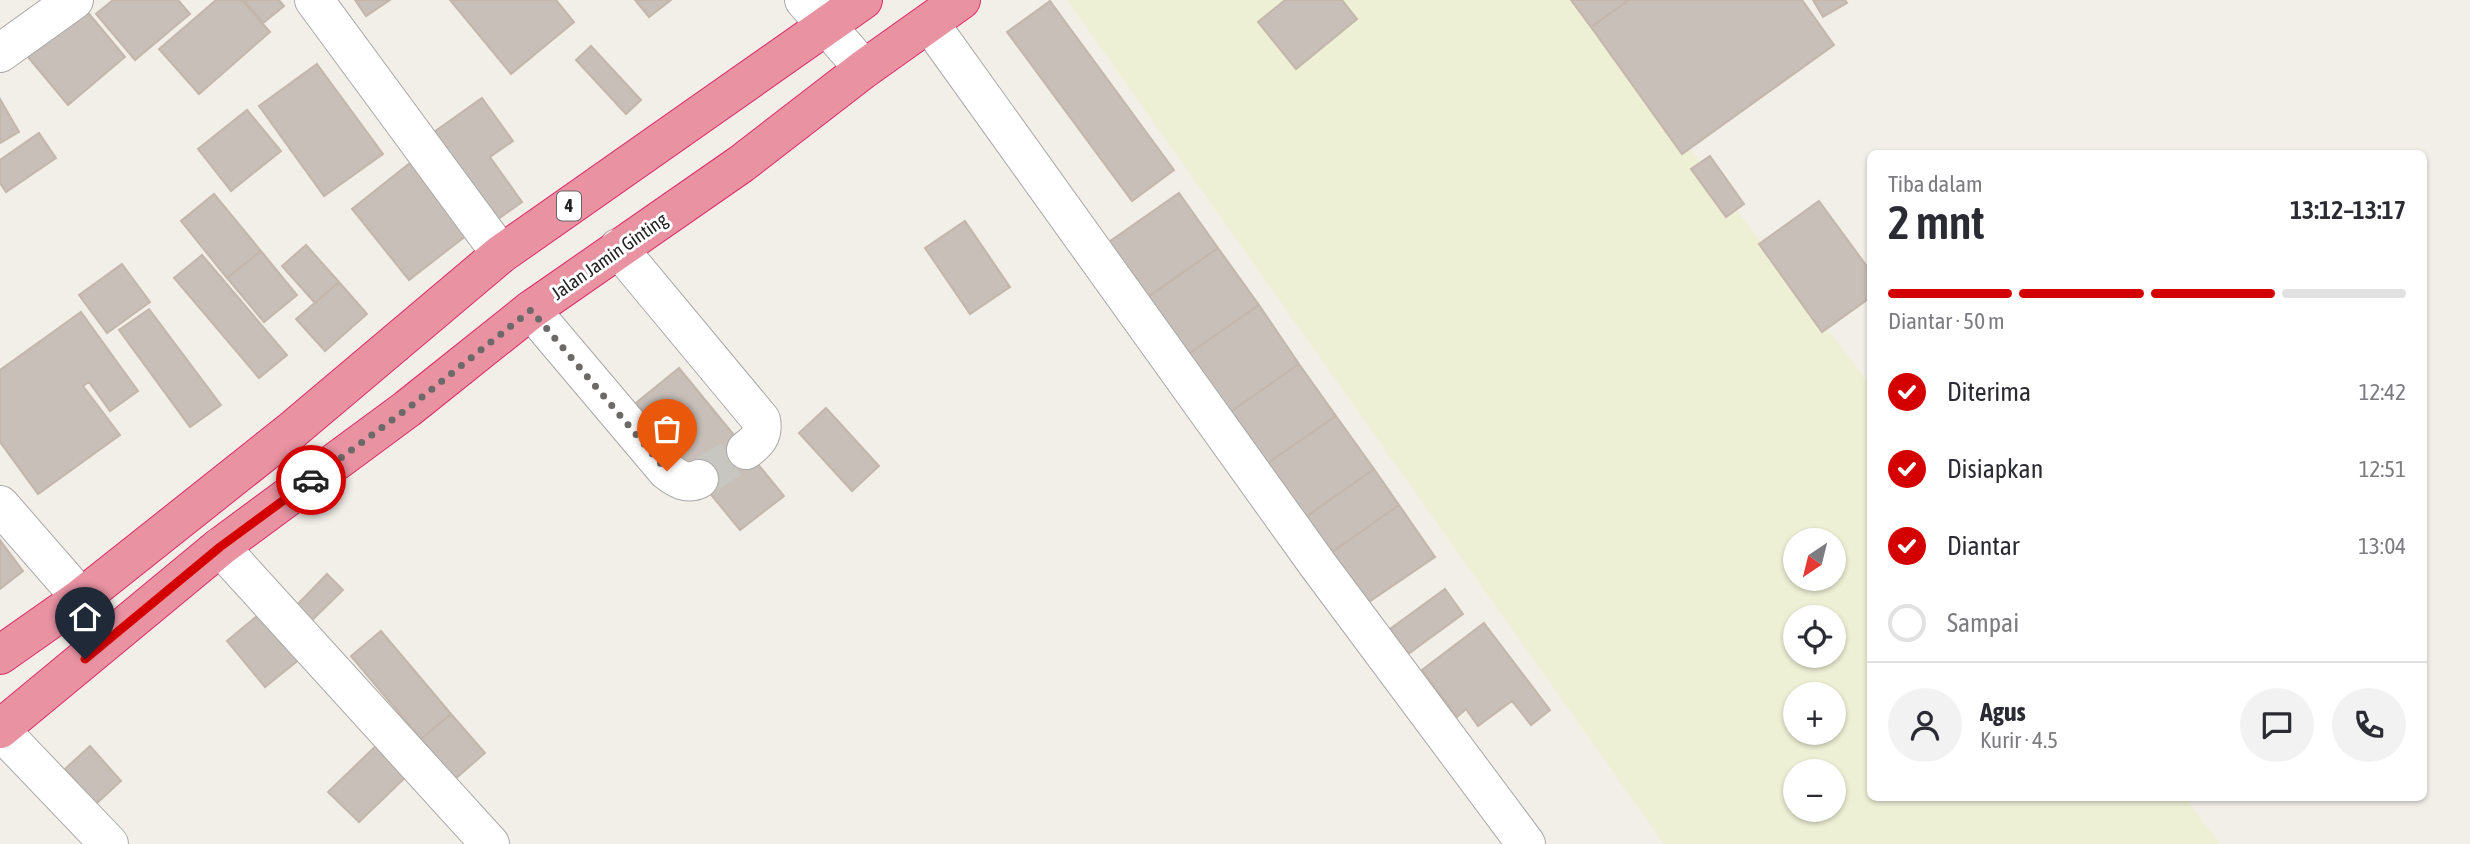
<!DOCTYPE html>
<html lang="id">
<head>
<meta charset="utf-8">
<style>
	:root { --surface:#fff; --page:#f2f2f3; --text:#2b2b33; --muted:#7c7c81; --line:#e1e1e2; --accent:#d40000 }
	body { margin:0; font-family:"Asap Condensed",sans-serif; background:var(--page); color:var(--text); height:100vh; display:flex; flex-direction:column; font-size:26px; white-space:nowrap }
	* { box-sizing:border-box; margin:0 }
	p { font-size:23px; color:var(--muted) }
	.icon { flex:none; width:38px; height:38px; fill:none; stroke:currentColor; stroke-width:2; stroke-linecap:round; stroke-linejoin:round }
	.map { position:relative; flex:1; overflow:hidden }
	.drawer { position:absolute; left:1867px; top:150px; width:560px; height:651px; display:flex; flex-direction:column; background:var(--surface); border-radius:10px; box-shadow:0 2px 5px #0004 }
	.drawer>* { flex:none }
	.needle { width:46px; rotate:215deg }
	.buttons { position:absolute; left:1783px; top:528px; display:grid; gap:14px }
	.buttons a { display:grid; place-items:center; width:63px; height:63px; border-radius:50%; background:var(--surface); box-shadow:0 2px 5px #0004; font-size:35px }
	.pin { position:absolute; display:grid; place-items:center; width:60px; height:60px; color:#fff; margin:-72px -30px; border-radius:50% 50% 50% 0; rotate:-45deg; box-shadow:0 0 7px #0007 }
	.pin .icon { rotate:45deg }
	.courier { position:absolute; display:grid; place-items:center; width:70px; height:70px; margin:-35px; border:5px solid #d40000; border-radius:50%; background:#fff; color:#222; box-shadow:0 2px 9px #0007 }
	.summary em { font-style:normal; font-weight:600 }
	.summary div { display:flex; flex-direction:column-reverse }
	.summary { display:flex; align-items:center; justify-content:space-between; height:119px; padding:0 21px }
	h1 { font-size:46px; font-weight:600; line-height:52px }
	.bar { display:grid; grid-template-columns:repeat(4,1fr); gap:10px 7px; align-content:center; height:84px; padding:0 21px }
	.bar i { height:9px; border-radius:5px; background:var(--line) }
	.bar .current { background:var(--accent) }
	.bar p { grid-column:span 4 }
	.line { display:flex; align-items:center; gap:18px; padding:0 21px; border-top:2px solid var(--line) }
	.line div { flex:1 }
	.round { display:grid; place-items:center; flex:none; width:74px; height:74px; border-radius:37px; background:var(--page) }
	ol { padding:0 21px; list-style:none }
	li { display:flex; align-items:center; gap:21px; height:77px }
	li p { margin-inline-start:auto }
	li .icon { padding:7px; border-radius:50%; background:var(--accent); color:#fff; stroke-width:4 }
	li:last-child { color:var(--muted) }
	li i { width:38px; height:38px; border:4px solid var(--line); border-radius:50% }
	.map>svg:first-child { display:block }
	.farmland { fill:#eef0d5; fill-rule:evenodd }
	.building { fill:#c7bfb8; stroke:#c4b6ab; stroke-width:2 }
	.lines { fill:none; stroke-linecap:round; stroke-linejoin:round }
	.minor-tunnel { stroke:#c8c6c1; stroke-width:38; stroke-dasharray:38 19; stroke-linecap:butt }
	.minor-casing { stroke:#a9a9a9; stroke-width:40 }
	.highway-casing { stroke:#dc2a67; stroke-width:40 }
	.minor { stroke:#fff; stroke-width:38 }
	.highway { stroke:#e892a2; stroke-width:38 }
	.done { stroke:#6b6a68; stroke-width:7; stroke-dasharray:0 12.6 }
	.route { stroke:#d40000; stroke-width:9 }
	.labels { text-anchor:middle; stroke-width:6; stroke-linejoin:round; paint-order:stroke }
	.shield { fill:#fff; stroke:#646464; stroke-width:2 }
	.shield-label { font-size:18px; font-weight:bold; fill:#222 }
	.street-label { font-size:19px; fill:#222; stroke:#fff }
</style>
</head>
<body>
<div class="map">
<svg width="2470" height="844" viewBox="0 0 2470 844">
	<rect width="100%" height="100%" fill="#f2efe9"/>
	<path class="farmland" d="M1067,0h509l295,386v412h314l35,46h-556zM1796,541h38v38h-38zM1796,618h38v38h-38zM1796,695h38v38h-38zM1796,772h38v38h-38z"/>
	<path class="building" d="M113,0h65l12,14 -55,46 -39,-46z
		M216,0h26l28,32 -71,62 -40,-45z
		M244,0h35l5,6 -21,17z
		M355,0h35l-24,16z
		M450,0h106l18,22 -63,52z
		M635,0h36l-22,17z
		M1285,0h57l15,19 -61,50 -38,-47z
		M1571,0h58l-38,27z
		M1629,0h173l32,45 -152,109 -91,-127z
		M1813,0h32l2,3 -24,14z
		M1050,1l124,169 -42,31 -125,-169z
		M85,9l40,48 -57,48 -40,-48z
		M591,46l50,54 -15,14 -50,-54z
		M317,64l66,90 -59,42 -65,-90z
		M482,98l31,43 -23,16 32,45 -24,17 -64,-87z
		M0,99l19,33 -19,11z
		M247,110l34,41 -50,40 -33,-42z
		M39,133l17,25 -50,34 -6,-9v-23z
		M1710,156l34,48 -18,13 -35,-48z
		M410,163l57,72 -58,45 -57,-71z
		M1179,193l39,55 -73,51 -39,-55z
		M214,194l47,57 -34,27 -46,-57z
		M1819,201l52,71v25l-49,35 -63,-88z
		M965,221l45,66 -40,27 -45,-66z
		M306,245l33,37 -24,21 -33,-37z
		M1218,248l41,57 -75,52 -39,-58z
		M261,251l36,44 -33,27 -37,-44z
		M202,255l85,100 -28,23 -85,-100z
		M122,264l28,38 -43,31 -28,-38z
		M339,282l28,32 -42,37 -29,-32z
		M1259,305l40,59 -73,51 -42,-58z
		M149,309l72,96 -31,22 -71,-97z
		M81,312l57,79 -28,20 -21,-29 -6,4 37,49 -82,59 -38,-52v-72z
		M1299,364l37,52 -74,51 -36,-52z
		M679,368l105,128 -44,34 -104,-127z
		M826,408l53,58 -27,25 -53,-58z
		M1336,416l38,53 -74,52 -38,-54z
		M1374,469l25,36 -74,52 -25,-36z
		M1399,505l36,52 -75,51 -35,-51z
		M0,540l23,31 -23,18z
		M327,574l16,16 -36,35 -15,-15z
		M1445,589l18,25 -55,40 -18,-25z
		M263,611l38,47 -36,29 -38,-46z
		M1484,623l66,87 -19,15 -19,-24 -34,25 -12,-17 -9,8 -35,-47z
		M381,631l70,83 -30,25 -70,-83z
		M451,714l34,39 -30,26 -34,-40z
		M382,740l30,31 -53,51 -31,-30z
		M90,746l31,35 -25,23 -31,-35z"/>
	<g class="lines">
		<path class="minor-tunnel" d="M699,479l47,-29"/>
		<g class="minor-casing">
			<path id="minor" d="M314,0l187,254
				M804,0l60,69
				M930,24l388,541 208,279
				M0,53l74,-53
				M618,248l143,172c3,15 -4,22 -15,30
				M531,310l136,161c10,8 20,14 32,8
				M0,505l81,93
				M220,547l270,297
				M0,730l109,114"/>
		</g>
		<g class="highway-casing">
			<path id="highway" d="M0,655l81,-57 209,-166 211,-178 362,-254
				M0,729l220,-182 187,-138 124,-99 210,-146 123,-95 97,-69"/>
		</g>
		<use href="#minor" class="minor"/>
		<use href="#highway" class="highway"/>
	</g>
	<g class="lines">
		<path class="done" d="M311,480l96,-71 124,-99 136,161"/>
		<path class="route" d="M85,659l135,-112 91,-67"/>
	</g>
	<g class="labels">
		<rect class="shield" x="557" y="191.5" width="24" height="29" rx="5"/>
		<g class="shield-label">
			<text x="569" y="212">4</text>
		</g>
		<g class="street-label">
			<text transform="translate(609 256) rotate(-35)" y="7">Jalan Jamin Ginting</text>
		</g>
	</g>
</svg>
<div class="buttons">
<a><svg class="needle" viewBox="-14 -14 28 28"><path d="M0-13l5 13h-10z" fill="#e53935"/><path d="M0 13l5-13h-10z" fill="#7c7c81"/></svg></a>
<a><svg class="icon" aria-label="locate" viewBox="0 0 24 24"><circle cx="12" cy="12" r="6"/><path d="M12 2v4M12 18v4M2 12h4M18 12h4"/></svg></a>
<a>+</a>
<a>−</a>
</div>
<div class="pin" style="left:667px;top:471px;background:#ea580c"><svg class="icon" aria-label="bag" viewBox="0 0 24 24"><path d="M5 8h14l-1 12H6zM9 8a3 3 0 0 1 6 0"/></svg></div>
<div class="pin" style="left:85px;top:659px;background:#1f2937"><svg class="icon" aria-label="home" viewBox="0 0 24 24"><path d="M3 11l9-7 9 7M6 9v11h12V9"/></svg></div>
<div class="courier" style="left:311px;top:480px"><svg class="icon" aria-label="car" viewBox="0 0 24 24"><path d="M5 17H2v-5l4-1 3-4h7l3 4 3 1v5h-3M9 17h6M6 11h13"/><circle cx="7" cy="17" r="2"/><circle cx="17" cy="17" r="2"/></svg></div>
<section class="drawer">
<div class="summary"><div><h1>2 mnt</h1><p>Tiba dalam</p></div><em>13:12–13:17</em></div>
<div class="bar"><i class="current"></i><i class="current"></i><i class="current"></i><i></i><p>Diantar · 50 m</p></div>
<ol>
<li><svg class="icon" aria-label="check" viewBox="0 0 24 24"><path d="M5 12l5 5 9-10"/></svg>Diterima<p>12:42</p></li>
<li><svg class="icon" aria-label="check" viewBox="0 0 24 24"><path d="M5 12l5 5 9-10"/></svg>Disiapkan<p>12:51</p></li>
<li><svg class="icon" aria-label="check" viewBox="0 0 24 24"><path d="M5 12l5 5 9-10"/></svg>Diantar<p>13:04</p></li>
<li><i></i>Sampai</li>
</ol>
<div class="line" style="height:126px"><a class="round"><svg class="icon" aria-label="person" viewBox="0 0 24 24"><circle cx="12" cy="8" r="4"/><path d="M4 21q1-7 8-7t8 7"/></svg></a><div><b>Agus</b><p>Kurir · 4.5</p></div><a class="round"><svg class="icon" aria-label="chat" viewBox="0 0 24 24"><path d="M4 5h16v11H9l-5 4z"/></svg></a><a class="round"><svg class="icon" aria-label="phone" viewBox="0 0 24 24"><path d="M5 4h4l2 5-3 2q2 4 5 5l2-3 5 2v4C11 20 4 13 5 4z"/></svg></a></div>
</section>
</div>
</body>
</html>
